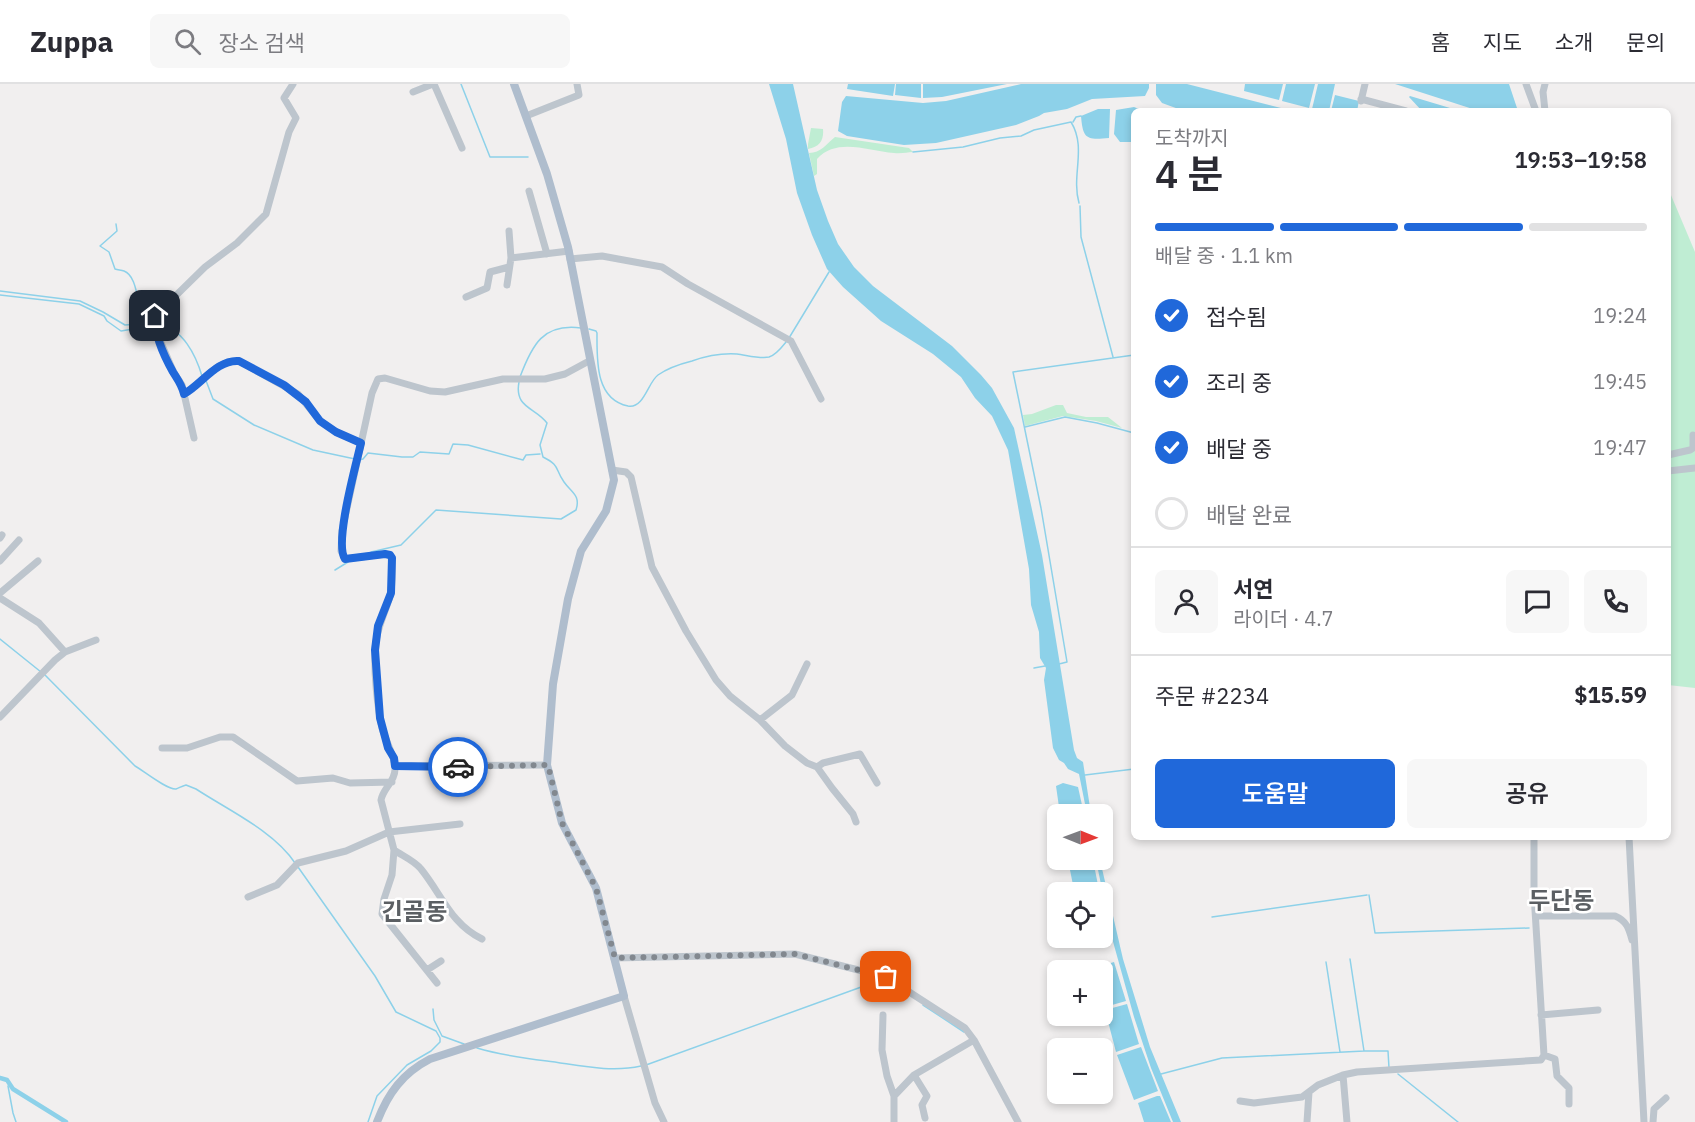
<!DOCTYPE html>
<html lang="ko">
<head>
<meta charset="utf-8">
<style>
	:root { --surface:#fff; --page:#f7f7f7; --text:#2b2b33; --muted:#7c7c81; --line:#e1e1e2; --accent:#2068da }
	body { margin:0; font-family:"IBM Plex Sans","Noto Sans KR",sans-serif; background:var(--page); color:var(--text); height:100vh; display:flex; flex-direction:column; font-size:22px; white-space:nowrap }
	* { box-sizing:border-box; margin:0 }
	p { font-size:20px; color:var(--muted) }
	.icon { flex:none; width:33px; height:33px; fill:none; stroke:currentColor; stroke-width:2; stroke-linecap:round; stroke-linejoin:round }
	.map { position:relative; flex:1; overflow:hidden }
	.side { position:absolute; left:1131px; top:24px; width:540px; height:732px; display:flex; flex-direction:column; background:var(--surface); border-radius:9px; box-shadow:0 3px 9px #0003 }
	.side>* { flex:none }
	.needle { width:39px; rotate:91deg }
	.buttons { position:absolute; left:1047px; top:720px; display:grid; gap:12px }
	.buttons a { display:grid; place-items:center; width:66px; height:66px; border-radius:9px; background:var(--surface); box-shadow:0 3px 9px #0003; font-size:30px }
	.pin { position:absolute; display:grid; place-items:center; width:51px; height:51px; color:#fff; margin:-26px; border-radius:12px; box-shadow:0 3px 9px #0006 }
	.courier { position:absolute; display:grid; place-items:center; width:60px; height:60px; margin:-30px; border:4px solid #2068da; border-radius:50%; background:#fff; color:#222; box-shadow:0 2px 8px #0007 }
	.overview em { font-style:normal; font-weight:600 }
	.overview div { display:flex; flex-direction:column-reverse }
	.overview { display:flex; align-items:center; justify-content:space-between; height:102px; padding:0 24px }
	h1 { font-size:39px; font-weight:600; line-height:45px }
	.bar { display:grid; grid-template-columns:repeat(4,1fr); gap:9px 6px; align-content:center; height:72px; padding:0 24px }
	.bar i { height:8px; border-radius:4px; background:var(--line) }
	.bar .selected { background:var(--accent) }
	.bar p { grid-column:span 4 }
	.line { display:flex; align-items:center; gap:15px; padding:0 24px; border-top:2px solid var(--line) }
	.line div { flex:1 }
	.round { display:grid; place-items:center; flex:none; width:63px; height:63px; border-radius:9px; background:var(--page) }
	ol { padding:0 24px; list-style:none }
	li { display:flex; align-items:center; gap:18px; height:66px }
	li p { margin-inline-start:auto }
	li .icon { padding:6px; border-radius:50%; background:var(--accent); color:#fff; stroke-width:4 }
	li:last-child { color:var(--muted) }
	li i { width:33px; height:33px; border:3px solid var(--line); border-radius:50% }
	.button { display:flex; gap:12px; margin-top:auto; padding:12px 24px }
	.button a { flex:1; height:69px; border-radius:9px; background:var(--accent); color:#fff; font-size:24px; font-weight:600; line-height:69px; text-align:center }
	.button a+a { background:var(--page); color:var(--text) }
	header { display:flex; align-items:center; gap:36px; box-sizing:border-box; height:84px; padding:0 30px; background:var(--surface); border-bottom:2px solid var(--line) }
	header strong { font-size:28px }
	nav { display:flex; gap:33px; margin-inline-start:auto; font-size:21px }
	.search { width:420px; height:54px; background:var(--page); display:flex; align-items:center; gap:15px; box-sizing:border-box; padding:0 21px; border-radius:9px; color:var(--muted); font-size:22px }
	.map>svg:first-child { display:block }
	.green { fill:#bfedd3 }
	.water { fill:#8dd1e9 }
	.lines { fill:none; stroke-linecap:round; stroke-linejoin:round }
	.stream { stroke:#8dd1e9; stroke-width:1.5 }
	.canal { stroke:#8dd1e9; stroke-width:4.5 }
	.minor { stroke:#bdc5cd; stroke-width:7 }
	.major { stroke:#afbdcd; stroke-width:8 }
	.done { stroke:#82888f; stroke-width:6; stroke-dasharray:0 10.8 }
	.route { stroke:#2068da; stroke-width:8 }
	.labels { text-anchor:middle; stroke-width:5; stroke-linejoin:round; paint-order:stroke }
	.quarter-label { font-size:24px; font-weight:bold; fill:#5b5f63; stroke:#fff }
</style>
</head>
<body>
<header>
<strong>Zuppa</strong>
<div class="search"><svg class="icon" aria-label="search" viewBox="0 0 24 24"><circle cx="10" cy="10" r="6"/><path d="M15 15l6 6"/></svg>장소 검색</div>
<nav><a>홈</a><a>지도</a><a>소개</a><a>문의</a></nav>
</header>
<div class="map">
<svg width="1695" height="1038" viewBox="0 0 1695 1038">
	<rect width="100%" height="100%" fill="#f1efef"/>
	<path class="green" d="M811,44l12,1c1,11 -3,18 -15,20v-5z
		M835,53l74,11 4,4c-6,0 -11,2 -19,1 -26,-2 -57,-16 -77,6v15l-3,2 -5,-23c12,0 17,-9 26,-16z
		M1668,104l27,64v436l-27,-3z
		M1056,321h7l4,8 19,4h22l14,11 -26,-7 -33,-5 -38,10 -2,-11 9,-1z"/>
	<path class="water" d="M769,0h24l24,106 11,31 10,23 16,23 19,19 79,60 29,29 11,13 22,40 28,127 32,195 3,8 6,4 8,52h-4l-8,-40 -11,-5 -4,-6 -5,-3 -6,-12 -9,-68 2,-12 -6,-10 -1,-26 -8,-27 -2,-36 -21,-119 -16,-34 -17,-18 -14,-21 -28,-23 -52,-33 -38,-34 -16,-18 -15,-34 -15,-42 -11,-54z
		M848,0h47l-2,12 -46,-7z
		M896,0h25v14l-26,-3z
		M923,0h84l-65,13 -19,1z
		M1021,0h128v4l-4,8 -53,3 -25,10 -23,4 -5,3 -23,9 -80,18 -32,2 -57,-9 -9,-5 4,-29 4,-6 77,7 23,-2z
		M1156,0h31l106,27h-109l-22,-8 -6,-8z
		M1245,0h38l-4,16 -35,-9z
		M1286,0h29l-6,24 -27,-7z
		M1318,0h17l-6,27 -17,-2z
		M1395,0h114l9,27h-39z
		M1335,11l24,6 -2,10h-26z
		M1410,12l50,15h-38l-13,-14z
		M1134,23l10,4h-10v31h-14l-6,-8 2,-24z
		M1098,25h12l-1,29c-23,2 -26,1 -28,-22z
		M1063,699l15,4 6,27h-24l-4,-28z
		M1068,776h25l5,25c-9,3 -17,5 -25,0z
		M1096,776h4l23,99 27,88 31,75h-8l-22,-54 -17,-51 -22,-79z
		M1114,878l12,39 -21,6 -2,-8 -1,-29h-8v-2z
		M1127,920l12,40 -23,8 -11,-42z
		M1141,963l17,44 -24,9 -17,-45z
		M1157,1012h3l11,26h-27l-6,-19z"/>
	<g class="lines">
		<path class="stream" d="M461,0l29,73h38
			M1073,38l3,-5 5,-1
			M913,68l50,-5 37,-9 21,-2 13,-6 37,-8c16,26 0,53 8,81
			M1080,122l1,31 32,120
			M0,207l80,10 23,11 22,13 27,-2
			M0,211l79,9 25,12 3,5 14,10 24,-4 3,-4c-12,-9 -8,-46 -24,-52 -3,-1 -6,-1 -9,-2l-6,-17 -9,-6 17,-15 -1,-7
			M159,241c24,3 37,31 43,51
			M589,245l7,2 1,2c0,27 -2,66 31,73 16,3 20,-24 30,-31 10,-7 22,-11 34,-14 14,-5 30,-8 45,-7 9,1 23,5 32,3 7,-2 13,-10 17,-15
			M789,254l40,-66
			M520,293c12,-32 23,-54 61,-49
			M205,294l8,21 41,26 59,25 42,9
			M1025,343l40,-10 32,6 37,10
			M359,376l4,-1 5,-6 34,4h11l7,-5 29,2 4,-10 15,1 55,15 3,-5 14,-1
			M371,468l30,-7 35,-35 125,9 15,-9c5,-15 -5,-18 -12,-28 -10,-14 -3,-16 -21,-25l-3,-12 7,-22c-12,-16 -33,-15 -28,-41
			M335,486l13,-8
			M0,555l41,33
			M1059,580l8,-2 -26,-154 -28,-136 121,-17
			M1034,584l11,-2
			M45,591l90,91c9,5 32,24 41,23 3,-1 6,-3 10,-4l10,4c32,21 78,42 99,74
			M1085,691l49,-6
			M298,783l77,109 21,36 40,19 4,7v4l-9,9 -24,14 -30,31 -9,26
			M1369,811l6,38 154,-5
			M1212,833l155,-22
			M1350,875l14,92
			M1326,878l14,90
			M923,921l41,27
			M433,925l1,11 8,16 22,8
			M477,964c23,7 46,10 70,13 31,4 63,12 94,5
			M646,981l218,-79 9,-5h13
			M1161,990l61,-16 142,-7h24l1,17
			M1398,990l60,48
			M8,1002l5,27 3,9"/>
		<path class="canal" d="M0,994l7,2 6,9 53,33"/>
		<path class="minor" d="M434,0l28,64
			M1526,0l10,27
			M1545,0l-2,8 2,19
			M413,8l20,-8
			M1361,15l45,12
			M1361,17l4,-17
			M526,32l53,-21 -2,-11
			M529,107l18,63
			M511,174l58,-7
			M570,175l32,-3 60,11 26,17 103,57 30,58
			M507,201l4,-27 -2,-27
			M466,213l21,-9 3,-16 19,-5
			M184,310c17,-10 33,-35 55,-33l59,33 22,27 16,11 25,11
			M194,354l-12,-53 -8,-12 -16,-37 -3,-7v-13l50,-49 32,-24 29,-29 23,-82 7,-14 -12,-20 9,-14
			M1668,371l22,-5 3,-2v-13
			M612,386l14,2 5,5 21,90 34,64 30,49 14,16 30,24 25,26 22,17 10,4 15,21 21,26 3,8
			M1668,387l27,-3
			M0,454l2,-3
			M0,477l19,-21
			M0,509l38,-32
			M0,514l39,25 26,29
			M0,633l55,-57 10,-8 31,-12
			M760,636l32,-25 15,-31
			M162,664h25l33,-11h13l64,44 36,-3 17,5 42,-1
			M395,682l152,-1
			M817,683l6,-4 37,-9 17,29
			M1629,753l15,285
			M394,766l-2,25 -8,24 -2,15 55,69
			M248,813l29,-12 21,-22 48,-12 43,-19 71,-8
			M1536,832h79c12,5 14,13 17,24
			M482,855c-31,-15 -40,-44 -61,-70 -6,-8 -18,-13 -27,-19l-13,-50c2,-12 15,-19 14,-33 0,-10 -10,-28 -13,-39 -5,-23 -8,-55 -7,-79 1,-20 10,-35 15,-53 3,-12 2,-25 2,-38l-2,-3 -5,-1 -40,5 -4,-8 1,-20 30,-138 6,-14 7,-1 45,13 15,1 58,-13h42l20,-5 24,-13
			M614,874l181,-4 91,23 79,51 9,12 44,82
			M427,886l14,-9
			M624,912l31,107 9,19
			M883,931l-1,35 5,26 7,20
			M1541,931l57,-5
			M1544,971l11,4 2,17 12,12v16
			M914,991l13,21 -5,9 3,13
			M1343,991l4,47
			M1240,1017l14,2 48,-6 16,-12 25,-10 14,-3 184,-12 3,-5 -10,-161v-57
			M894,1038v-26l20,-21 60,-35
			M1307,1038l2,-30
			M1653,1038l1,-13 12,-11"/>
		<path class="major" d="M377,1038c11,-29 26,-49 53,-63l194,-63 -28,-108 -34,-65 -15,-58 6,-81 15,-85 13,-48 25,-40 8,-31 -46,-233 -21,-73 -33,-90"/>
	</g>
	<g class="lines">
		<path class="done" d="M458,683l90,-2 14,58 34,65 19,70 180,-4 91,23"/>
		<path class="route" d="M155,232c-1,19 9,40 18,56 5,8 9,13 11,22 17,-9 33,-35 55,-33l45,24 22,17 14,19 16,11 25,11c-5,22 -27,100 -16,116l40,-5 5,1 2,3 -1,35 -13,33 -3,24 5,68 8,30 6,10 1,8 63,1"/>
	</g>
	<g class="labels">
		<g class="quarter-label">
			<text x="1561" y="825">두단동</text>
			<text x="414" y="836">긴골동</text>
		</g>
	</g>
</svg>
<div class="buttons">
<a><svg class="needle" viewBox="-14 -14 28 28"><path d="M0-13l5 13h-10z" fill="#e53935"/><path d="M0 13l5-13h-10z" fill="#7c7c81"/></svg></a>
<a><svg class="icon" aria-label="locate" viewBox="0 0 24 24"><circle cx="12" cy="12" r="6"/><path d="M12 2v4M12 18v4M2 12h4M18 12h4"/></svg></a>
<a>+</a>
<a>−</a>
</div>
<div class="pin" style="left:886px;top:893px;background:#ea580c"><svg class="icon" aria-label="bag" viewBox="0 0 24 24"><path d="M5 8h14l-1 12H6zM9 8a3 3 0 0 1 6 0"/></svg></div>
<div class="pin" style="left:155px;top:232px;background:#1f2937"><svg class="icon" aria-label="home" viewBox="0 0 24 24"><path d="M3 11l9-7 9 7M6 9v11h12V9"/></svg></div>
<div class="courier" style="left:458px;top:683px"><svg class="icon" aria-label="car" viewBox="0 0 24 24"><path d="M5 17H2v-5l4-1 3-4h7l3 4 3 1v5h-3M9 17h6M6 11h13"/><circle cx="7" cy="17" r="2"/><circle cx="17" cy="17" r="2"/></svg></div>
<section class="side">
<div class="overview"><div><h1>4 분</h1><p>도착까지</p></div><em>19:53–19:58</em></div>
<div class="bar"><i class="selected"></i><i class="selected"></i><i class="selected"></i><i></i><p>배달 중 · 1.1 km</p></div>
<ol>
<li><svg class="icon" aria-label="check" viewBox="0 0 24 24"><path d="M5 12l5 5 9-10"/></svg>접수됨<p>19:24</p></li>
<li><svg class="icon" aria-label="check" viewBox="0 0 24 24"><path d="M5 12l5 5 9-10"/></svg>조리 중<p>19:45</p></li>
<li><svg class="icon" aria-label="check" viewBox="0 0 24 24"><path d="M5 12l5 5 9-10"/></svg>배달 중<p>19:47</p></li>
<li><i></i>배달 완료</li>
</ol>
<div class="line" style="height:108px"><a class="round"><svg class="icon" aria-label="person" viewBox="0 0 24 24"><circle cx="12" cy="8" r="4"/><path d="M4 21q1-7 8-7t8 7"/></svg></a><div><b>서연</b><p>라이더 · 4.7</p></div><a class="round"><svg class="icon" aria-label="chat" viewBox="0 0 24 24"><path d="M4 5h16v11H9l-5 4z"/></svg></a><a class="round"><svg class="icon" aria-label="phone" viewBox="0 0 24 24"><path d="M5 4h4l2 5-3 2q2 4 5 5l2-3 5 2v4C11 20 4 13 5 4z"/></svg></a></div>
<div class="line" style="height:78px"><div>주문 #2234</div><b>$15.59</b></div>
<div class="button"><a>도움말</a><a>공유</a></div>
</section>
</div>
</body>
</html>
